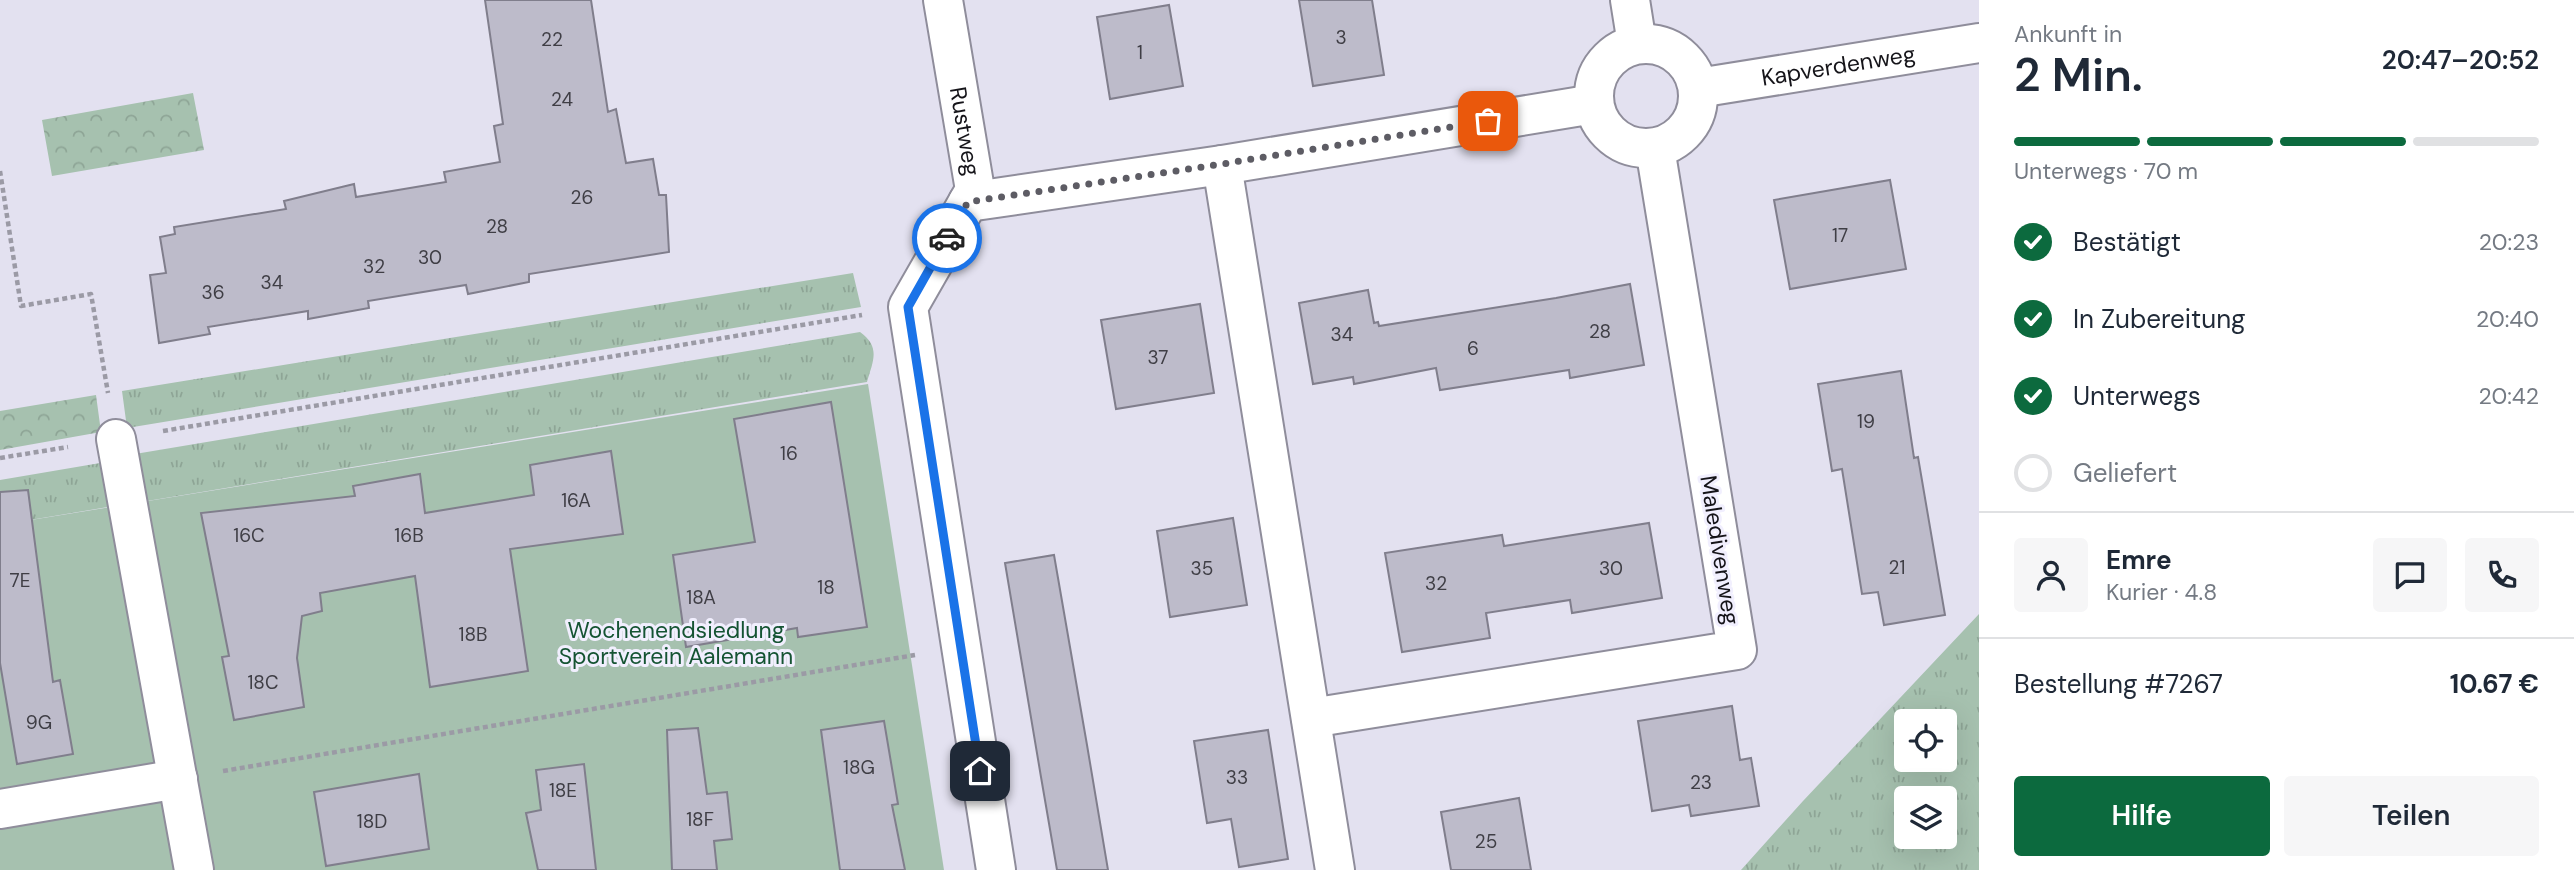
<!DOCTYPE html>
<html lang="de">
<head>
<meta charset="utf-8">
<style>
	:root { --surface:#fff; --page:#f6f6f7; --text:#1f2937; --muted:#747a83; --line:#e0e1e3; --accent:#0c6a3e }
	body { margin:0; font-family:"DM Sans",sans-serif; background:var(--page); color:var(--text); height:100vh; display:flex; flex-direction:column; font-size:26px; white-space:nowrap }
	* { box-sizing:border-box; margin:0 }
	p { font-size:23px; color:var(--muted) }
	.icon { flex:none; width:38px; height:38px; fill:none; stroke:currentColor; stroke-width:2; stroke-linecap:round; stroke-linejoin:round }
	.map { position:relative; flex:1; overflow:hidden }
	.panel { display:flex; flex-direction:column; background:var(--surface); width:595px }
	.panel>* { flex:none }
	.fabs { position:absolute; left:1894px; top:709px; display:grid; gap:14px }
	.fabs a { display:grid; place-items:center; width:63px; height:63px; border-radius:7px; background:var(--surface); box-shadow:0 7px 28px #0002; font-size:35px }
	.pin { position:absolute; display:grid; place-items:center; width:60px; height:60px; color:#fff; margin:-30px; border-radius:14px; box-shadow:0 4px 10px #0006 }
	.courier { position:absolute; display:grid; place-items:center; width:70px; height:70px; margin:-35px; border:5px solid #1a73e8; border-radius:50%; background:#fff; color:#222; box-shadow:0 2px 9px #0007 }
	.headline em { font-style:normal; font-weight:600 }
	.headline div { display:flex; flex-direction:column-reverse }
	.headline { display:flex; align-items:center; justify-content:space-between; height:119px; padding:0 35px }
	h1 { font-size:46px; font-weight:600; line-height:52px }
	.bar { display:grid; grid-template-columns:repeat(4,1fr); gap:10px 7px; align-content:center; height:84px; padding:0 35px }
	.bar i { height:9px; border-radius:5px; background:var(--line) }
	.bar .current { background:var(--accent) }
	.bar p { grid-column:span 4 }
	.line { display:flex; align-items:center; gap:18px; padding:0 35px; border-top:2px solid var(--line) }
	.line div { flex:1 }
	.round { display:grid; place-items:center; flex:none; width:74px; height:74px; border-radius:7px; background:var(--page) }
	ol { padding:0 35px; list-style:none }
	li { display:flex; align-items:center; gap:21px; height:77px }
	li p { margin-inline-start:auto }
	li .icon { padding:7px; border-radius:50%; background:var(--accent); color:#fff; stroke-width:4 }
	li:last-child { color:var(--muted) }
	li i { width:38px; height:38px; border:4px solid var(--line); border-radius:50% }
	.primary-button { display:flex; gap:14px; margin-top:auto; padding:14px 35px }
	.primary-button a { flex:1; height:80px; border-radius:7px; background:var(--accent); color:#fff; font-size:28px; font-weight:600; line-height:80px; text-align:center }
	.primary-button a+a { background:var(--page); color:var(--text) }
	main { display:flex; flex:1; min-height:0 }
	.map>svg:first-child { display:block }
	.grass { fill:url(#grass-tufts); fill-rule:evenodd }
	.forest { fill:url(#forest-crowns) }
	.garden { fill:#a6c1af }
	.building { fill:#bdbbca; stroke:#807e8c; stroke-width:2 }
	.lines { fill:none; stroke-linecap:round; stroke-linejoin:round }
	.minor-casing { stroke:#8f8d9b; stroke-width:42 }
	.path { stroke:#9b9aa5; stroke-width:4.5; stroke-dasharray:5 3.5; stroke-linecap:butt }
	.minor { stroke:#fff; stroke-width:38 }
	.done { stroke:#5d5c64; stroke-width:7; stroke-dasharray:0 12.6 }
	.route { stroke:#1a73e8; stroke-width:9 }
	.labels { text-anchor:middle; stroke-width:6; stroke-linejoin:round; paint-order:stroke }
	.number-label { font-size:19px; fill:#3f3e45 }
	.street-label { font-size:23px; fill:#151419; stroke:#f1effe }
	.park-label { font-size:23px; fill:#155433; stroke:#f1effe }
</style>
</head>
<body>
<main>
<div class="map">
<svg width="1979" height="870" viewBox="0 0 1979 870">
	<defs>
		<pattern id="grass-tufts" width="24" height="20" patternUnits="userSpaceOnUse" patternTransform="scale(1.75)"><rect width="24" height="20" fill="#a6c1af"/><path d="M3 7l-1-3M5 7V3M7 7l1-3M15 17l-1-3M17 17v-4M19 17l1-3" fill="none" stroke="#8ea596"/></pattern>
		<pattern id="forest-crowns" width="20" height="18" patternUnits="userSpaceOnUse" patternTransform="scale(1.75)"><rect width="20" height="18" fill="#a6c1af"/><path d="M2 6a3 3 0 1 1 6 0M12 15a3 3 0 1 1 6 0" fill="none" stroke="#8ea596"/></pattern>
	</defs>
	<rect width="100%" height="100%" fill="#e3e1f0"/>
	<path class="grass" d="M853,273l8,34 -734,121 -5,-37z
		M860,332c21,15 13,29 7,50l-732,121 -6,-48z
		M106,462l8,44 -114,19v-45z
		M1979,614v256h-238l62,-69zM1944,721v39h-38v-39zM1944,798v38h-38v-38z"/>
	<path class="forest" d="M193,93l11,57 -152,26 -10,-56z
		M96,395l5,37 -101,18v-39z"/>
	<path class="garden" d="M868,384l76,486h-944v-345z"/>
	<path class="building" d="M485,0h106l17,112 8,-3 10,54 27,-4 6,36h7l3,57 -140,22v8l-61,12 -2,-9 -98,16 1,7 -61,11v-8l-100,16 2,7 -51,9 -9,-68 16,-2 -6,-36 15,-3 -1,-7 112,-18 -2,-8 70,-17 2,13 90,-15 -2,-10 56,-10 -6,-36 9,-2z
		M1299,0h73l12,75 -71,11z
		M1169,5l14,81 -73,13 -13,-82z
		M1890,180l16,89 -116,20 -16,-89z
		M1630,284l14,81 -74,13 -1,-8 -129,20 -4,-22 -82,16 -1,-7 -40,7 -14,-81 69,-13 6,33 4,-1 1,4 177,-28z
		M1200,304l14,89 -98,16 -15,-89z
		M1901,371l13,87 4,-1 27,158 -61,10 -6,-33 -16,2 -20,-125 -10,2 -14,-87z
		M831,402l36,225 -69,10 -1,-9 -111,19 -13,-92 82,-13 -21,-123z
		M611,451l12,83 -113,15 18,122 -98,16 -15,-111 -95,17 2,18 -20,5 -5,42 7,49 -70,13 -12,-63 7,-1 -28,-143 154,-17 -2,-10 67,-12 5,39 109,-18 -4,-30z
		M28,490l25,192 7,-2 13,74 -56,10 -17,-101v-171z
		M1233,518l14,87 -77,12 -13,-86z
		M1649,523l13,75 -90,15 -2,-13 -84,13 4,25 -88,14 -17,-99 117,-18 2,11z
		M1054,555l33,190 21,125h-51l-16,-93 -36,-214z
		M1732,706l8,54 11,-2 8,48 -68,10 -2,-11 -37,6 -14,-90z
		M884,721l14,83 -6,1 13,65h-65l-19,-140z
		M698,728l9,66 20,-2 5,47 -18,2 3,29h-45l-5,-140z
		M1268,730l20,129 -49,8 -8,-48 -24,4 -13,-82z
		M584,764l12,106h-58l-12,-57 15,-3 -5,-40z
		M419,774l10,75 -103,17 -12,-74z
		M1519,798l12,72h-80l-10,-58z"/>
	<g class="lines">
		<g class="minor-casing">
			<g id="minor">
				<path id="s1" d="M943,0l32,190 -67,117 88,563"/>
				<path d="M1630,0l7,44"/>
				<circle cx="1646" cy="96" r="52"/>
				<path id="s2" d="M1698,88l281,-45"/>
				<path d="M1222,165l113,705"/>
				<path d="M968,202l254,-37 372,-61"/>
				<path d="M116,439l78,431"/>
				<path d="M1311,718l426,-68 -82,-502"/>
				<path d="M0,809l178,-30"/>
			</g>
		</g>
		<path class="path" d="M0,171l21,135 70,-12 17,99
			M163,431l699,-116
			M0,458l68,-11
			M223,771l692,-116"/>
		<use href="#minor" class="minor"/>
	</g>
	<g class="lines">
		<path class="done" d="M947,238l21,-36 254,-38 266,-43"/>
		<path class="route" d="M947,238l-39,69 72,464"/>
	</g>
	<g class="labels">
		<g class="number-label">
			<text x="1341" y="44">3</text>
			<text x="552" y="46">22</text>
			<text x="1140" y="59">1</text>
			<text x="562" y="106">24</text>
			<text x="582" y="204">26</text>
			<text x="497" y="233">28</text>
			<text x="1840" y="242">17</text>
			<text x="430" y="264">30</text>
			<text x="374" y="273">32</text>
			<text x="272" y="289">34</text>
			<text x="213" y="299">36</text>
			<text x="1600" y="338">28</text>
			<text x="1342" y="341">34</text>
			<text x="1473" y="355">6</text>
			<text x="1158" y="364">37</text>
			<text x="1866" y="428">19</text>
			<text x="789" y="460">16</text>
			<text x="576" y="507">16A</text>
			<text x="249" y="542">16C</text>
			<text x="409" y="542">16B</text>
			<text x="1897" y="574">21</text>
			<text x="1202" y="575">35</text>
			<text x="1611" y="575">30</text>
			<text x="20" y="587">7E</text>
			<text x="1436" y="590">32</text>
			<text x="826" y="594">18</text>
			<text x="701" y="604">18A</text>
			<text x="473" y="641">18B</text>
			<text x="263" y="689">18C</text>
			<text x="39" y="729">9G</text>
			<text x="859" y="774">18G</text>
			<text x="1237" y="784">33</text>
			<text x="1701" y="789">23</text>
			<text x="563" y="797">18E</text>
			<text x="700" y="826">18F</text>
			<text x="372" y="828">18D</text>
			<text x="1486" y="848">25</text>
		</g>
		<g class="street-label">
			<text dy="8" stroke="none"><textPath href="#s2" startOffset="142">Kapverdenweg</textPath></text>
			<text dy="8" stroke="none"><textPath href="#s1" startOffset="133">Rustweg</textPath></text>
			<text transform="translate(1720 550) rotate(81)" y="8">Maledivenweg</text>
		</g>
		<g class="park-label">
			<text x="676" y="638">Wochenendsiedlung<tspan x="676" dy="26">Sportverein Aalemann</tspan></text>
		</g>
	</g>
</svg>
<div class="fabs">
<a><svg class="icon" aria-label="locate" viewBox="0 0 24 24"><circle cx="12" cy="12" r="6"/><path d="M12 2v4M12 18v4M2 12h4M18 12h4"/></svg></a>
<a><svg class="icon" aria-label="layers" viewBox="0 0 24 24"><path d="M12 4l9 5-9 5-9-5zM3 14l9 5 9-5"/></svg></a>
</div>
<div class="pin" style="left:1488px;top:121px;background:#ea580c"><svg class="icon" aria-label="bag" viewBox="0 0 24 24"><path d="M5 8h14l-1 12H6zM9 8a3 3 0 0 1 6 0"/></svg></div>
<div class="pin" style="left:980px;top:771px;background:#1f2937"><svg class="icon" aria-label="home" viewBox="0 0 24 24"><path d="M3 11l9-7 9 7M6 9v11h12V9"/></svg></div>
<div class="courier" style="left:947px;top:238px"><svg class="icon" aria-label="car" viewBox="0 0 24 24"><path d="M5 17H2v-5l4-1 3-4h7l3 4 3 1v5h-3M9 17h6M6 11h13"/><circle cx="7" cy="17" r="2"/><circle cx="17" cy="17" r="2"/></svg></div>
</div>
<section class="panel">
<div class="headline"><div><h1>2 Min.</h1><p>Ankunft in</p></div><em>20:47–20:52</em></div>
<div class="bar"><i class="current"></i><i class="current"></i><i class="current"></i><i></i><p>Unterwegs · 70 m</p></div>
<ol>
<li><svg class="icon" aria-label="check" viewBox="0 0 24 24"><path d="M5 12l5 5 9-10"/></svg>Bestätigt<p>20:23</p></li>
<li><svg class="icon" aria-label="check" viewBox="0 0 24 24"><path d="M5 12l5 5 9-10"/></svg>In Zubereitung<p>20:40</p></li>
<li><svg class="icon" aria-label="check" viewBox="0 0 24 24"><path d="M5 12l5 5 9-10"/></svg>Unterwegs<p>20:42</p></li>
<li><i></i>Geliefert</li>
</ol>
<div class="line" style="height:126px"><a class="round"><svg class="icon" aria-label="person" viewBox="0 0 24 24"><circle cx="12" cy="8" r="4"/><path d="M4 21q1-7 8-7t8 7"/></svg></a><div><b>Emre</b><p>Kurier · 4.8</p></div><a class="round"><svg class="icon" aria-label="chat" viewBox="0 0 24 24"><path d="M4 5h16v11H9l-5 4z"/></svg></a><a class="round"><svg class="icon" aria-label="phone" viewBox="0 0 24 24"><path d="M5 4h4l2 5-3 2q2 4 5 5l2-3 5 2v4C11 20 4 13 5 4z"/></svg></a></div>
<div class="line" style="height:91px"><div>Bestellung #7267</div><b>10.67 €</b></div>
<div class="primary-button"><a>Hilfe</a><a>Teilen</a></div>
</section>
</main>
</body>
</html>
